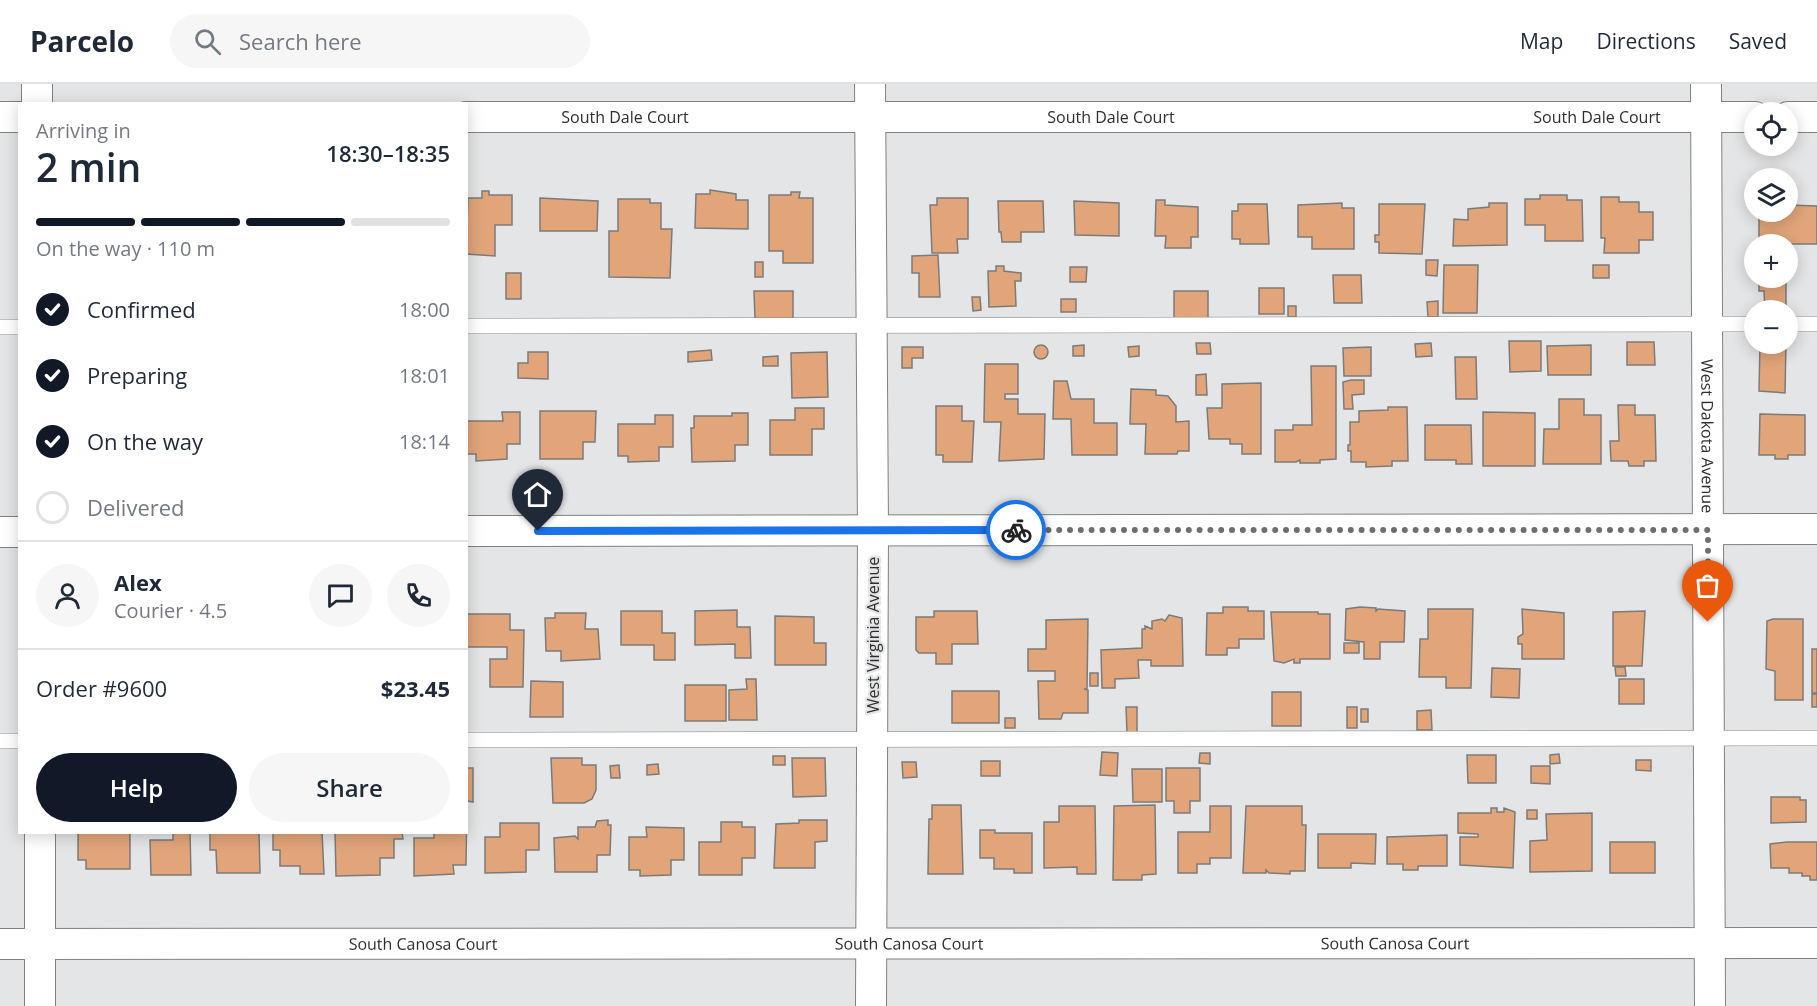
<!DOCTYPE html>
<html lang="en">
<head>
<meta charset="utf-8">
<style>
	:root { --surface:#fff; --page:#f6f6f7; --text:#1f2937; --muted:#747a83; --line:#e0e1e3; --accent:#111827 }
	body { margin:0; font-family:"Open Sans",sans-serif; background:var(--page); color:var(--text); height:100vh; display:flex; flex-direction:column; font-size:22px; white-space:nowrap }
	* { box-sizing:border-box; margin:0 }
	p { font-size:20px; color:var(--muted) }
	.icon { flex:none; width:33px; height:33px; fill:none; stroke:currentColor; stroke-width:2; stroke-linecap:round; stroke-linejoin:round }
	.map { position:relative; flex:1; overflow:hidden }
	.side { position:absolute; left:18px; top:18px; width:450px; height:732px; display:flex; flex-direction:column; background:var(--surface); border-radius:0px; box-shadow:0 3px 15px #0003 }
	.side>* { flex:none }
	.controls { position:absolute; left:1744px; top:18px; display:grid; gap:12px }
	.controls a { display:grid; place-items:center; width:54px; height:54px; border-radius:50%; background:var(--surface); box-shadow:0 3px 15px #0003; font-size:30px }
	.pin { position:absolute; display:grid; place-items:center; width:51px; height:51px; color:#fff; margin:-62px -26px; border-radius:50% 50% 50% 0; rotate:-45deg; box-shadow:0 0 6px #0007 }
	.pin .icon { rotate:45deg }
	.courier { position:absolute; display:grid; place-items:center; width:60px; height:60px; margin:-30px; border:4px solid #1a73e8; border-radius:50%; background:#fff; color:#222; box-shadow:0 2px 8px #0007 }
	.overview em { font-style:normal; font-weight:600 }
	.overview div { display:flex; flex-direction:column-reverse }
	.overview { display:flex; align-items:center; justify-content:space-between; height:102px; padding:0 18px }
	h1 { font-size:39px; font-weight:600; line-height:45px }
	.bar { display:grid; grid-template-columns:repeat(4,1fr); gap:9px 6px; align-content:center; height:72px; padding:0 18px }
	.bar i { height:8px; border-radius:4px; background:var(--line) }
	.bar .on { background:var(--accent) }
	.bar p { grid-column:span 4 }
	.line { display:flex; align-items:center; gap:15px; padding:0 18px; border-top:2px solid var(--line) }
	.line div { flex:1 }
	.round { display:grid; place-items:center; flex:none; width:63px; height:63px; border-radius:32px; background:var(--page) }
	ol { padding:0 18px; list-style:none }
	li { display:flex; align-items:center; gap:18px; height:66px }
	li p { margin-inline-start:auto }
	li .icon { padding:6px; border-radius:50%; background:var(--accent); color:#fff; stroke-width:4 }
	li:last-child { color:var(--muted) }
	li i { width:33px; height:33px; border:3px solid var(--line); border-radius:50% }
	.primary-button { display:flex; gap:12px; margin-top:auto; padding:12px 18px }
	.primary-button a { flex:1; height:69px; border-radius:36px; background:var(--accent); color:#fff; font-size:24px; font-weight:600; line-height:69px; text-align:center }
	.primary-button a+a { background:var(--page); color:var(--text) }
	header { display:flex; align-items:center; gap:36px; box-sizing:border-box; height:84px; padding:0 30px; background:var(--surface); border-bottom:2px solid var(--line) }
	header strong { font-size:28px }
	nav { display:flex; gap:33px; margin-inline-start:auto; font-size:21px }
	.search { width:420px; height:54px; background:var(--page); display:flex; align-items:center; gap:15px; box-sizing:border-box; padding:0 21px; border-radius:33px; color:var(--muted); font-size:22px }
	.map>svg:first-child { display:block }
	.building { fill:#e1a579; stroke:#7c7b7a; stroke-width:1.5 }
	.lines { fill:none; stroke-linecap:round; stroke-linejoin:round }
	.service-casing { stroke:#7f8081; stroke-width:16 }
	.minor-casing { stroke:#7f8081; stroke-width:32 }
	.service { stroke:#fff; stroke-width:15 }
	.minor { stroke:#fff; stroke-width:30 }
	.done { stroke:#6e6e6f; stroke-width:6; stroke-dasharray:0 10.8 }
	.route { stroke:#1a73e8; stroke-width:8 }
	.labels { text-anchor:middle; stroke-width:4.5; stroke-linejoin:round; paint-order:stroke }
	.street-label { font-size:16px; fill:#2e2e2f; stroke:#e4e5e6 }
</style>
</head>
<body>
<header>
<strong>Parcelo</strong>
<div class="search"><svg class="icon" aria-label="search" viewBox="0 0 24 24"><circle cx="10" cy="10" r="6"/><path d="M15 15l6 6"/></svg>Search here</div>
<nav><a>Map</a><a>Directions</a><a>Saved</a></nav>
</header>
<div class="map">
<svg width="1817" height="922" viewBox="0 0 1817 922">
	<rect width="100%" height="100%" fill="#e4e5e6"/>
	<path class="building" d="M710,106l26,4v6h12v29l-53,-1 1,-34h14z
		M482,107h7v4h23v30h-17v31l-29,-2 2,-56h14z
		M791,108h9l-1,6h14v65h-30v-12h-14v-56h22z
		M1540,111h27v5h15l1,41h-38v-16h-20v-26h15z
		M1601,113h18v5h20v10h14v28h-14v13h-35l1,-15h-4z
		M540,114l58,3 -1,30h-57z
		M937,114h31v41h-11l1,14h-26l-2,-48h7z
		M618,115h32v4h11v26h11l-2,49 -61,-1v-46h9z
		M1156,116h9v5l33,2v30h-7v11h-26l1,-12h-11z
		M998,117h45l1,31h-23v10h-19l-1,-10h-2z
		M1074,117l45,2v33l-44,-1z
		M1342,119v5h12v41h-42v-12h-14v-32z
		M1489,119h18v42l-54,1 1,-27 14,1v-11l21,-2z
		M1238,120h29l2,40h-29v-5h-8v-28h6z
		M1379,120h46l-3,50 -43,-1v-11h-4v-7h4z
		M1788,121l29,1v38h-58v-32h29z
		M938,171l2,42h-21v-24h-7v-17z
		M1426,176h12l-1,16 -11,-1z
		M755,178h8v15h-8z
		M1444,181h34l-1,48h-34z
		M1593,181h16v13h-16z
		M996,182h8v5l17,2v8h-6l1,25 -27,1 -1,-36h8z
		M1070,183h17l-1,15h-16z
		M506,189h15v26h-15z
		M1333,191h28l1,28h-28z
		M1759,194h27v31l-21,1 -1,-19h-5z
		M1259,204h25v26h-25z
		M754,207h39v28h-38z
		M1174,207h34v28h-34z
		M972,213h8l1,13 -8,1z
		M1061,215h15v13h-15z
		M1438,217v16h-10l-1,-15z
		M1288,222h8v11h-8z
		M1509,257h32v30l-31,1z
		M1627,258h27l1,23h-28z
		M1196,259h14l1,11h-14z
		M1431,259l1,13 -16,1 -1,-13z
		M1760,260h26l-1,49 -26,-2z
		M1034 268a7 7 0 1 1 14 0a7 7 0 1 1-14 0Z
		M1084,261v11h-11v-10z
		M1591,261v30h-43l-1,-29z
		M1139,262v10l-10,1 -1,-10z
		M902,263h21v11h-11v10h-10z
		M1371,263v29h-27l-1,-28z
		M711,266l1,10 -24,2v-10z
		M528,268h20v27l-30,-1v-15h10z
		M827,268l1,45 -36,1 -1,-45z
		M778,272v10h-15v-9z
		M1455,273h21l1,42h-21z
		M985,280h33v30h-13v5h13v15h27l-1,45 -45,2 2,-39h-17z
		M1311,282h25v93l-16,1v3h-20v-3l-4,2h-21v-32h18v-5h19z
		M1206,290l1,21h-11v-20z
		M1351,296h13v14l-12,1 1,14h-9l-1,-27z
		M1054,297h13l4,18h23v24h23v32h-45l-1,-36h-18z
		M1261,299v71h-19v-10h-12v-5h-21l-2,-31h15v-24z
		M1131,305l25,1v5l12,1 8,10v16l13,-1v30h-11l-1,3h-32l1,-30h-16z
		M1559,315h25v16h17v49h-58l1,-35h15z
		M1618,321h17v10h20l1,46h-12v5h-15l-1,-5h-17l-1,-20h9z
		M936,322h26v15h12l-2,41h-29v-7h-7z
		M1388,323h19l1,54h-16v5l-26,1v-5h-15v-11h-3v-6h2v-23h9v-11l29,-1z
		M795,324h29v21h-12v26h-42v-35h25z
		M540,327h56l-1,31h-12v17h-43z
		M502,328h18v32h-13v15l-31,2v-7h-10v-33h37z
		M1483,328l52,1v53h-52z
		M732,329h16v32h-13v16l-43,1 -1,-34h3v-12h38z
		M1760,330l45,1v40h-17v4h-13v-4h-16z
		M655,331h18v32h-14v14l-31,1v-6h-10v-32h37z
		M1425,341h46l1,39h-16v-4h-31z
		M1223,523h25v4h16v28h-25v9h-12v7h-21l1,-42h16z
		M1360,523l16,1v3l2,-2 27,2 -1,31h-24v17h-16v-17l-19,-2 1,-31z
		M1428,525h45l-2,79h-25v-11h-27l1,-38h8z
		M1522,525l42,4v46h-42v-15h-4v-7l5,-3z
		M737,526v17h13l1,31h-16v-14l-40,1v-34z
		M621,527h41v22h13v27h-21v-15h-33z
		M934,527h43l1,33h-26v20h-16v-11h-17l-3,-3v-33h18z
		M1645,527l-3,55h-29v-54z
		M1271,528h47v2h12v45h-30v4h-6v-4l-10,4 -10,-2z
		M555,529h31l-1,16h13l2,30 -39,2v-10h-15l-1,-33h10z
		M466,530h44v16h14l-1,57h-33v-28h17v-12h-41z
		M1169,531l13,3 1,48h-32v-6h-13l1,18 -24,1v9h-13l-1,-38 41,-2v-19h3v-3l7,3v-8l10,-2 3,2z
		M775,532l39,1v26h12v22h-51z
		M1088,535l-1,70h-3l4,1v23h-25l-2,6h-22l-1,-38h17v-10h-27v-22h18v-29z
		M1773,535h30v81h-28v-29l-9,-2 1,-48z
		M1344,559h15v10h-15z
		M1812,565h5v44h-5z
		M1615,583h10l1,9h-10z
		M1492,584l28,1 -1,29 -28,-1z
		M1090,589h8v13h-8z
		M746,595h10l1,41h-28v-30l18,-1z
		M1619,595h25v25h-25z
		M531,597l32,1v35h-33z
		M685,601h41v36h-41z
		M952,607h47v32h-47z
		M1272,608h29v34h-29z
		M1812,610h5v13h-5z
		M1126,623h11v25h-10z
		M1347,623h10v21h-10z
		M1361,625h7v13h-7z
		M1431,626l1,20h-15v-19z
		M1005,634h10v10h-10z
		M1102,668l16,1 -1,23 -17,-1z
		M1200,669h10v11l-11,-1z
		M1559,670l1,9 -10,1v-9z
		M1467,671h29v28h-28z
		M773,672h12v9h-12z
		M551,674h31v7h14v25l-4,9 -8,4h-31z
		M792,674h33l1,38 -33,1z
		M1636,676h15v11l-15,-1z
		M981,677h19v15h-19z
		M902,678h14l1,15 -14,1z
		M658,680l1,10 -12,1v-10z
		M619,681l1,13h-9l-1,-12z
		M1531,682h19v18l-19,-1z
		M466,684h7v34l-6,-1 -1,64h-13l1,9 -40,2v-38h20v-6h32z
		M1166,684h34v33h-10v12h-16v-12h-8z
		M1132,685h30v33h-29z
		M1771,713h29v3h6v22l-35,1z
		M932,721h29l2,69h-35l1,-55h3z
		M1155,721l1,69 -14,1v5h-29l1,-74z
		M1059,722h36l1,68h-19v-7l-33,1v-46h15z
		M1210,722h21v52h-21v6h-13v9h-19v-41h32z
		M1246,722h56v19h4l-1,46h-15v3l-21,-1 -3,-3v3h-23z
		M1491,724h6v4h7v-4l11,4 -2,56 -53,-3v-28h18v-3l-20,-1v-20h33z
		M1527,726h10v9h-10z
		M1592,729v58l-62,1v-31l17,-1 -1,-26z
		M608,736v5h3l-1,30h-13v17h-42l-1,-34 21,-2 3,3v-12h17l2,-6z
		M799,736h28v21l-12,1v26h-41l2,-44 23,-1z
		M721,738h21v5h13v31h-13v17h-43v-33h22z
		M500,739h39v27h-13v22l-41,1v-36h15z
		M646,743l38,1v32h-13v15l-31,1v-6h-11v-33h18z
		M980,746h15v3h37v40h-18v-4h-20v-11h-14z
		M78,748l52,1v36h-44v-9h-8z
		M173,748h17l1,43h-40l-1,-35h23z
		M210,748h49l1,41h-43l-1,-23h-6z
		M273,748h49l2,42h-24v-8h-20v-16h-7z
		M335,748h67l1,7h-9v19h-14v17l-44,1z
		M1318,750h58l-1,30 -24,-1v5h-33z
		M1447,751v31h-29v4h-15v-6h-16v-27z
		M1610,758h45v31h-45z
		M1787,758h30v38h-7v-4h-8v-3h-13v-5h-18l-1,-24z"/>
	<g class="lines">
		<g class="service-casing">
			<path id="service" d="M1788,240h29
				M466,242l1289,-2
				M0,243h20
				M466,656l1351,-2
				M0,657h20"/>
		</g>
		<g class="minor-casing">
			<g id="minor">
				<path d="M37,0v20"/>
				<path d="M870,0l3,446 -2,476"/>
				<path id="s1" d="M1706,0l4,922"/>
				<path d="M0,33h20"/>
				<path id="s2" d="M466,33h1289"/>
				<path d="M1788,33h29"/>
				<path d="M466,447l1351,-2"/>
				<path d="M0,448h20"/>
				<path d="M40,748v174"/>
				<path id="s3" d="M0,860l1817,-1"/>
			</g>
		</g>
		<use href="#service" class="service"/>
		<use href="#minor" class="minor"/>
	</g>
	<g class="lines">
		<path class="done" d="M1016,446h692v92"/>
		<path class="route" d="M538,447l478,-1"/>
	</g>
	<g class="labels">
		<g class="street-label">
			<text dy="6" stroke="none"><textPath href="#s2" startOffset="159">South Dale Court</textPath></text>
			<text dy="6" stroke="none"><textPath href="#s2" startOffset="645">South Dale Court</textPath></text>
			<text dy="6" stroke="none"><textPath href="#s2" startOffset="1131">South Dale Court</textPath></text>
			<text dy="6" stroke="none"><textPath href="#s1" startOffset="352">West Dakota Avenue</textPath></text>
			<text transform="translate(873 551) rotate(-90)" y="6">West Virginia Avenue</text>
			<text dy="6" stroke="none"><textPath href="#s3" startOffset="423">South Canosa Court</textPath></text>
			<text dy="6" stroke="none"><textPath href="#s3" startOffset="909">South Canosa Court</textPath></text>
			<text dy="6" stroke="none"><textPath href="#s3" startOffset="1395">South Canosa Court</textPath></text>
		</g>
	</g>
</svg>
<div class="controls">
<a><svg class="icon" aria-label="locate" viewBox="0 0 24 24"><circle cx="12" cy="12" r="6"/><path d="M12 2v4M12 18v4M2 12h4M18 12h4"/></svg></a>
<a><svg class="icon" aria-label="layers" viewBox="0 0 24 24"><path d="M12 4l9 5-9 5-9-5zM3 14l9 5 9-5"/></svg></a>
<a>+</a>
<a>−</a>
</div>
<div class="pin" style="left:1708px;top:538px;background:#ea580c"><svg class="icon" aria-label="bag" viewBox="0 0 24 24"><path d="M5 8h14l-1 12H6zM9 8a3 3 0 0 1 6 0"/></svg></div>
<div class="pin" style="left:538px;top:447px;background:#1f2937"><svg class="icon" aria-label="home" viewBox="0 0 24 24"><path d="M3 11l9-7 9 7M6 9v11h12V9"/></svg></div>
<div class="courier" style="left:1016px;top:446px"><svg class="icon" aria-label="bike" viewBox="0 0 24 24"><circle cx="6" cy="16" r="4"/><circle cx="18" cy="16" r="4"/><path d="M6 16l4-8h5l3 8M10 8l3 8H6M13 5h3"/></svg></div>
<section class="side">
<div class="overview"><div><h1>2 min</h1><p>Arriving in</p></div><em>18:30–18:35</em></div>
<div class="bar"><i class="on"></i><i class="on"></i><i class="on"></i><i></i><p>On the way · 110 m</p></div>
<ol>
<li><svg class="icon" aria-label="check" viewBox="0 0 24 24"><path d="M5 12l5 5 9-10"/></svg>Confirmed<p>18:00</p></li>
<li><svg class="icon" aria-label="check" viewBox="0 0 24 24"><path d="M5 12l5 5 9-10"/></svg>Preparing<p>18:01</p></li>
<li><svg class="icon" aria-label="check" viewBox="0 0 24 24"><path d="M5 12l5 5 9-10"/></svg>On the way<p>18:14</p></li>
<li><i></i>Delivered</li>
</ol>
<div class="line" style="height:108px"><a class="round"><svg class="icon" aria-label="person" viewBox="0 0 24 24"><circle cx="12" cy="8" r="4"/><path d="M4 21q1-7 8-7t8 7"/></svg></a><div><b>Alex</b><p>Courier · 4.5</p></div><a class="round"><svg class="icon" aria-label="chat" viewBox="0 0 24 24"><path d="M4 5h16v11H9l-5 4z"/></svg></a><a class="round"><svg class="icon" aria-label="phone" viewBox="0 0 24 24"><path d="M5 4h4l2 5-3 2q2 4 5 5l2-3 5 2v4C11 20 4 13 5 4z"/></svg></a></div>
<div class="line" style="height:78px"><div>Order #9600</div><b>$23.45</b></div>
<div class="primary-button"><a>Help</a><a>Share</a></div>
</section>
</div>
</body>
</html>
